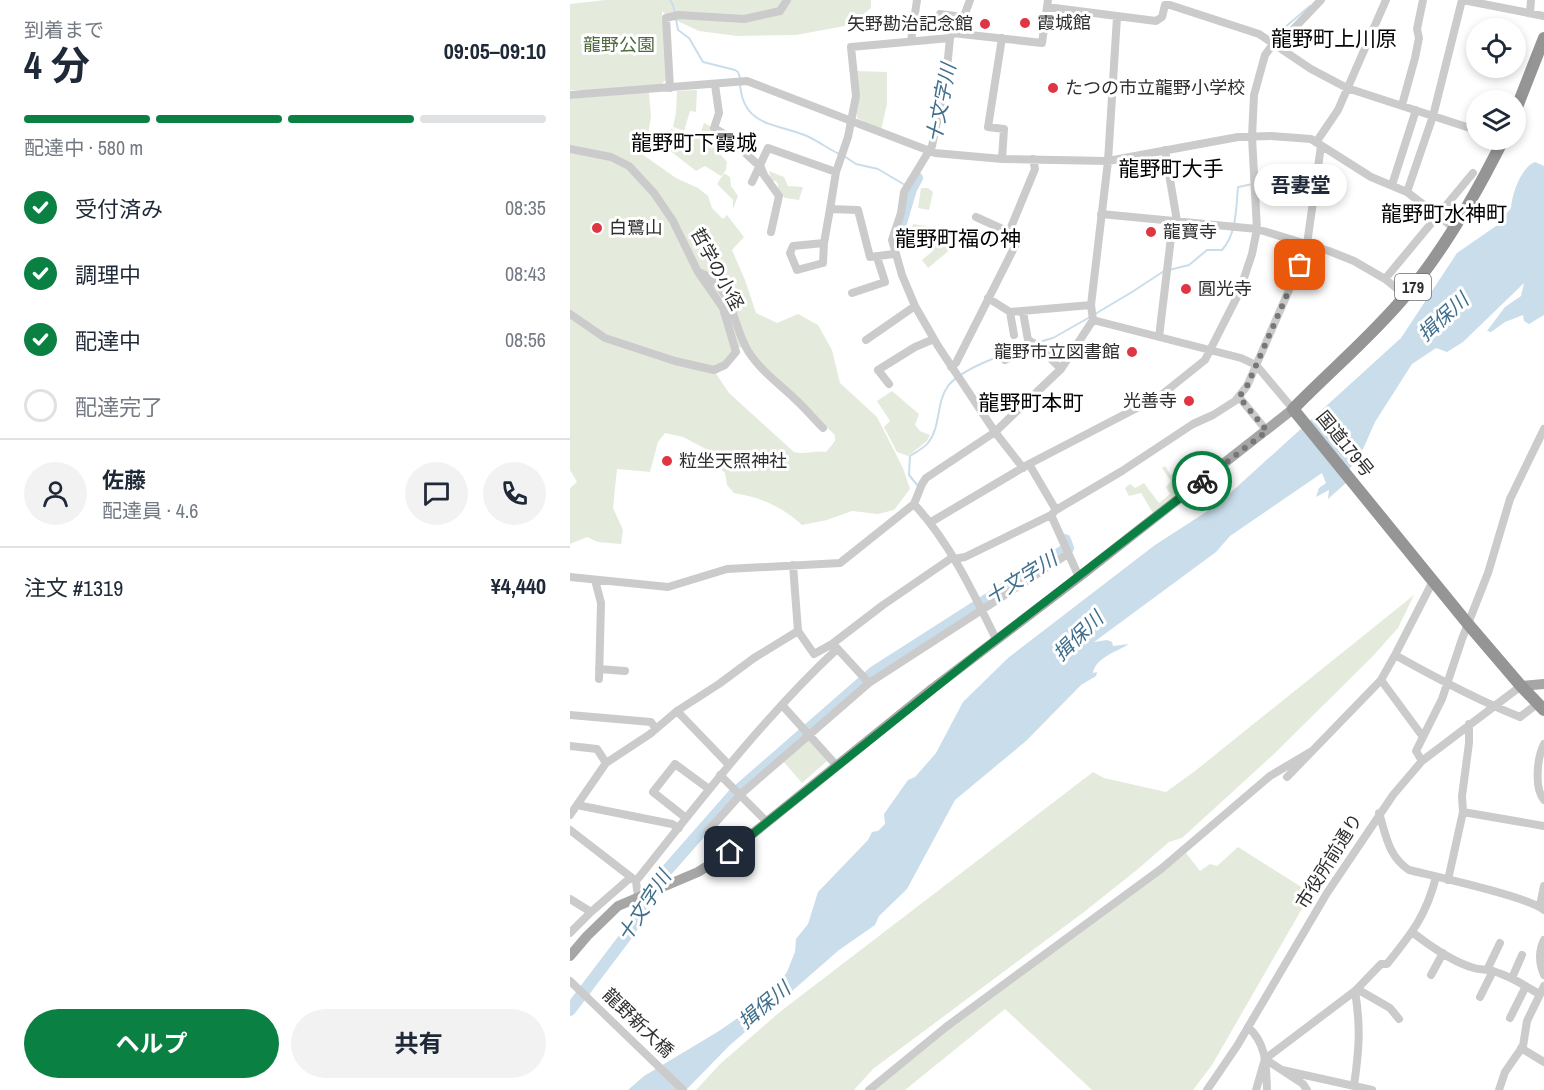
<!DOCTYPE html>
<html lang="ja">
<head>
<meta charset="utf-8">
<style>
	:root { --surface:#fff; --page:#f2f2f3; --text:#1f2937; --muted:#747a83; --line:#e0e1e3; --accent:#0b8043 }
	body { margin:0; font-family:"Archivo Narrow","Noto Sans JP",sans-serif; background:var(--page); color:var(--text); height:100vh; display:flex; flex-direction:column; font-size:22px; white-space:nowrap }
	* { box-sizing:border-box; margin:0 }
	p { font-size:20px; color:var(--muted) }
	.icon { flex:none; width:33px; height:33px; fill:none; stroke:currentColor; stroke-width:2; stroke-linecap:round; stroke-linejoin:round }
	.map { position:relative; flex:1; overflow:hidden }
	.side { display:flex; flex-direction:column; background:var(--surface); width:570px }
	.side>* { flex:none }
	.buttons { position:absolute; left:896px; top:18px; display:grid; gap:12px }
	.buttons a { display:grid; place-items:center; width:60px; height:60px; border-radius:50%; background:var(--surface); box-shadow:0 3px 9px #0003; font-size:30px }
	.pin { position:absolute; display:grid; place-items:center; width:51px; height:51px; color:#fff; margin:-26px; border-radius:12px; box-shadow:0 3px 9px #0006 }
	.courier { position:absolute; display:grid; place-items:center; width:60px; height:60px; margin:-30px; border:4px solid #0b8043; border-radius:50%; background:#fff; color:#222; box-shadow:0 2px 8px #0007 }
	.bubble { position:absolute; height:42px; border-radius:21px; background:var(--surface); box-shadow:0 3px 9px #0003; font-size:20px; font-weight:700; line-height:42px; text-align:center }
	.headline em { font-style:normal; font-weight:700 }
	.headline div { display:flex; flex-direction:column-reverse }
	.headline { display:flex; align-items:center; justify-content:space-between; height:102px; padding:0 24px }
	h1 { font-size:39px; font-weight:700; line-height:45px }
	.bar { display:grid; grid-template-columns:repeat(4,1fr); gap:9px 6px; align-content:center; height:72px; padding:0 24px }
	.bar i { height:8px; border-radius:4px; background:var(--line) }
	.bar .active { background:var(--accent) }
	.bar p { grid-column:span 4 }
	.line { display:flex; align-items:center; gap:15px; padding:0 24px; border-top:2px solid var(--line) }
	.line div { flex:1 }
	.round { display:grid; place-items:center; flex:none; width:63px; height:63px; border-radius:32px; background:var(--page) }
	ol { padding:0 24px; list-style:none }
	li { display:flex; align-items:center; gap:18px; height:66px }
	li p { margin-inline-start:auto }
	li .icon { padding:6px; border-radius:50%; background:var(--accent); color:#fff; stroke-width:4 }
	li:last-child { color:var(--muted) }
	li i { width:33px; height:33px; border:3px solid var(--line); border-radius:50% }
	.cta { display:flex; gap:12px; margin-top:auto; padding:12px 24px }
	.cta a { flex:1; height:69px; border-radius:36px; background:var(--accent); color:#fff; font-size:24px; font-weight:700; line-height:69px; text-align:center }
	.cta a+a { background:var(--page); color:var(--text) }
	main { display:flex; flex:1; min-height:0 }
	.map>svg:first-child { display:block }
	.green { fill:#e4ebdc; fill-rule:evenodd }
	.water { fill:#c9ddea }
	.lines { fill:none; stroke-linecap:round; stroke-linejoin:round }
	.stream { stroke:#c9ddea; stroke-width:2 }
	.river { stroke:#c9ddea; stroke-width:12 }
	.minor { stroke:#cbcbcb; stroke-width:8 }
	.major { stroke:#a6a6a6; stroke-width:10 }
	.highway { stroke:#959595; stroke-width:12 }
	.done { stroke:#777; stroke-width:6; stroke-dasharray:0 10.8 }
	.route { stroke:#0b8043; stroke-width:8 }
	.poi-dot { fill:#df3643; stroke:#fff; stroke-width:2 }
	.labels { text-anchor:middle; stroke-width:6; stroke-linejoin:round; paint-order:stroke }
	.shield { fill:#fff; stroke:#6d6d6d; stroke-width:1.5 }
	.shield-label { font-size:16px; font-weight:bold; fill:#2e2e2e }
	.poi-label { font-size:18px; fill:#2e2e2e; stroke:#fff; text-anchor:start }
	.park-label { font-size:18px; fill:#51683d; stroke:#fff }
	.street-label { font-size:18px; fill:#2e2e2e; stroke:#fff }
	.water-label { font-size:20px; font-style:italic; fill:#3f6f8d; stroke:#fff }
	.quarter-label { font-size:21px; fill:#000; stroke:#fff }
</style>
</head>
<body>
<main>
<section class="side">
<div class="headline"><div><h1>4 分</h1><p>到着まで</p></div><em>09:05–09:10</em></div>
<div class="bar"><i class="active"></i><i class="active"></i><i class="active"></i><i></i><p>配達中 · 580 m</p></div>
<ol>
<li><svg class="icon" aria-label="check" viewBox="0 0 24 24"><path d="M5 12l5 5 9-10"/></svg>受付済み<p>08:35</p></li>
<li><svg class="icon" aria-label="check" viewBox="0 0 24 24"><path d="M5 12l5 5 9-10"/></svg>調理中<p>08:43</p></li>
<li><svg class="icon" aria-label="check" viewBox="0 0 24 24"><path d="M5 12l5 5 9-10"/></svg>配達中<p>08:56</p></li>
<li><i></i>配達完了</li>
</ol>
<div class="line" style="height:108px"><a class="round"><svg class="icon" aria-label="person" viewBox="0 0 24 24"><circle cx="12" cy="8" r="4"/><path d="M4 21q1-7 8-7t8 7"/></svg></a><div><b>佐藤</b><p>配達員 · 4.6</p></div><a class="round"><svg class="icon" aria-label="chat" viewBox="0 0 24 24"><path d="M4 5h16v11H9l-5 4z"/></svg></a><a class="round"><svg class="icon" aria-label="phone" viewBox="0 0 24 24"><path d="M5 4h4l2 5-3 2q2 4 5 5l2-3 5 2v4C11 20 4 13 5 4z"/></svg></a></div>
<div class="line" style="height:78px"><div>注文 #1319</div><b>¥4,440</b></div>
<div class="cta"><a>ヘルプ</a><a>共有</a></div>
</section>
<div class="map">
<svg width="974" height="1090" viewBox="0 0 974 1090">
	<rect width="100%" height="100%" fill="#fff"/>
	<path class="green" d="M35,0h266v8l-21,17 -54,10 -59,1 -38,-5 -32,-15 -5,-5 4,63v6l-6,5 -62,5h-28v-86z
		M286,71l31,1v32l-6,26 -24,-12z
		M127,90l-1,22 -6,-1 -6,20 -11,-4 3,-14 1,-22z
		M79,92l2,25 -4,22 -3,2 -5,11 37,26 22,10 10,8 4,12 11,11 4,-4 17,22 -12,13 13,30 11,33 21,10 21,-9 20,11 14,25 8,33 37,34 26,51 7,21 -16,21 -16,4 -26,-3 -25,9 -25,5c-19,-18 -42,-28 -68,-32l-7,-8 -2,-12 -14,-13 -5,-11 -23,-12 -18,-4 -7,9 -8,30 -33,-3 -4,39 10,22 -2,14 -23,-2 -11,-5 -17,7v-56l7,-6 -7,-12v-371zM170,347l6,3 89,85v6l-9,11c-11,-2 -21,3 -32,0l-65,-59 -14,-21 11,-14z
		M134,123l9,5 -9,12 17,11v4l6,7 -1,8 -5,6 -16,-10 -9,5 -32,-25 1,-12h5l1,-5 21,8 2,-6 7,1z
		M199,171l15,6 4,9 15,1 -4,13 -14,-2 -7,-8v-5l-2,-4h-5z
		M154,173l6,4 1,9 7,10 -5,13v-9l-16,-16z
		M351,188h7l5,4 -4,18 -11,-2z
		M343,224l20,3 1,12 -7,1 -17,-2z
		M372,238l9,11 -23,19 -6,-8 12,-10 -3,-4z
		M322,391l27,23 -4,11 5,6 10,4 -3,6 -19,15 -11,-4 -13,-25 6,-6 -13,-20z
		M595,466l6,9 8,-4 4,5 11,-3 1,5 -42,35 -12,-20 -12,3 -4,-8 5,-4 5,4 9,-5 15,20 11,-9 -4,-7 5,-6 -9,-13z
		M844,595l-16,33 -25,28 -99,98 -92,84 -13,4 -31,27 -54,43 -211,157 -19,21h-158l24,-26 61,-53 312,-239 11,6 62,14 29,-21z
		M238,739l19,22 -25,22 -19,-22z
		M668,847l73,46 -99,172 -19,25h-101l-87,-81 -100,81h-31l79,-64 233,-173 14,18 10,-7 7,2z"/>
	<path class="water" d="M965,162l9,4v149l-15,9 -5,-3 -1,-6 -18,7 -14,10 -4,-1 18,-24 16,-11 3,-13 -61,59 -16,10 -11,-4 -24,16 -37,58 -12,27 -20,30 3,4 -18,16 1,-9 -13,7 3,-9 7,-5 -4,-10 -92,63 -14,16 -122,90 13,-2 5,2 1,4 16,-2c-11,7 -34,14 -36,29l4,-1 -1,4 -15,9 -55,56 -71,59 -48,89 -28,27 -4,9 -36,25 -110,96 -43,44h-58l16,-14 75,-45 49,-34 19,-25 8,-20 1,-13 12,-15 10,-32 50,-52 4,-8 6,-1 7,-7 -1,-10 24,-34 7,-3 21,-24 27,-51 45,-44 147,-113 62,-40 184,-167 56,-85 39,-27 15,-18c1,-14 10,-41 24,-46z"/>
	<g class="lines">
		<path class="stream" d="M100,0l3,5 2,9
			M106,19l2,11 11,8 14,24 32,8 3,2 2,6
			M701,39l39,-33
			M170,84c3,44 38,39 69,53 10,5 20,12 30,17
			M274,156l12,8 22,5 27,16
			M599,270l20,-5 18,-15h15c15,-17 14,-42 16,-63l15,-3
			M525,314l37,-22 32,-21
			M469,342l14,-4 37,-21
			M348,486l-9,-11 1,-19c6,-4 14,-8 18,-13 13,-16 8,-41 20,-57 13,-17 54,-31 74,-38"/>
		<path class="river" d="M331,223l10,-34 6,-11
			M0,1010l59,-78 25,-47 80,-91 140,-122 194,-124 -3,-8"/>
		<path class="minor" d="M400,0l-7,19 -9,8 -4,11 -4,41 -14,67 -28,46 -3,21 -9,27 10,35 13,31 23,40 57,86 28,36
			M893,0l81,16
			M477,7l109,14 6,-4 3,-12h5l89,29 52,35 36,19 129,42
			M960,13l1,-13
			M370,14l23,3
			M382,33l90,10 6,-43
			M341,41l6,-41
			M145,85l4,28 -5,15 12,7 30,28 4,2 8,-17 68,24
			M100,88l-4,-70 13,-3 65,4 36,-8 7,-11
			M0,95l177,-14 188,72 67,6 106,2 130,-24 33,-1 40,3 60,38 36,15 47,36
			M832,105l13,-47 4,-20 -2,-9 6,-29
			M747,141l21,-31 48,-110
			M0,149l41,8 18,9 25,27 19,28 25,51 25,36 13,44 -11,13 -11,5 -39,-9 -70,-23 -35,-24
			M595,150l12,71
			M432,159l2,-30 -16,-2 14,-89
			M190,165l4,10 15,21 -8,36
			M182,182l8,-17
			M822,185l24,-75
			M837,192l26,-76 29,-116
			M531,214l156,15 72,22 25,10 31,18 21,17
			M406,217l33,15
			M254,243l-31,3 -3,7 7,17 26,-7 1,-20 6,-34
			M324,254l-24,3 -12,-47 -28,-1 6,-37 12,-35 8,-41 -5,-49 99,-9
			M131,273c32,13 32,54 47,78 12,19 30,32 46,47 10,9 19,20 29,30
			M815,279l88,-106
			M282,293l33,-11 -8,-25
			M418,298l22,14 81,-7
			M440,312l4,23
			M453,312l5,28 9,5
			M523,320l148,38 15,7 37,44
			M589,337l14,-116
			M296,340l49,-34
			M435,360l32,-15 24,24
			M381,367l5,-4 63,-125 -10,-6 26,-63 -2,-10
			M319,384l-11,-14 37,-23 19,-8
			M669,397l28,34
			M459,464l27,46
			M344,504c36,39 59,88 82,135
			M481,515l28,62
			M361,522l98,-58 131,-68 45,-36 34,-67 13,-39 5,-25 -5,-92 2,-42 11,-40 9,-12 10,-4 37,-39
			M384,559l11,-2 86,-42 5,-5 66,-39 71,-47 20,-9 22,-14 12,-15 53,-121 7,-21 14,-98
			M223,565l5,66 16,23 18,-10 51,-39 70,-48
			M0,577l98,10 59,-18 113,-6 74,-59 8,-20 4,-6 69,-46 25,-24 41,-39 32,-49 -2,-15 17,-144 9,-144
			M25,580l6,23 -2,76
			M265,646l34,37
			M825,655l38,-74
			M29,669l26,2
			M811,680l14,-25c41,23 82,45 125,62l17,-13
			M212,705l54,60
			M107,711l51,53
			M0,715l81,7 5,7
			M974,744c-7,14 -10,44 0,56
			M0,746l27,3 9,14
			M852,761l-6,-10 26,-52 20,-60 26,-66 22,-74 34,-70
			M150,775l46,46
			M717,777l94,-97 42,57
			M7,805l95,19 7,4
			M893,812l81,14
			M809,813c7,22 9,43 30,57 24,6 121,27 135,40
			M0,815l36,-52 44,-29 27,-23 42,-27 35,-26 44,-27
			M116,818l-33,-26 22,-28 34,25
			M0,830l66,51
			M137,832l34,-38 128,-111 199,-129
			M878,880l15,-68 -1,-16 7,-53v-19
			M68,897l-2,-16c64,-80 126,-162 201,-232
			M0,899l21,13 39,-34
			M970,906l4,-20
			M842,932c18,14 40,30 62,36 6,2 12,1 19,3 17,5 31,14 46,23
			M0,933l21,-21
			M974,940c-6,12 -5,23 0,35
			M917,970l13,-27
			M861,975l12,-22
			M942,978l10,-23
			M0,981l113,109
			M787,989l33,19 9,11
			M910,997l13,-26
			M940,1018l16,-32
			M678,1027c19,17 18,39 19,63
			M951,1048l23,14
			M695,1059l38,25 4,6
			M712,1070l90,20
			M784,1086c5,-36 7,-58 1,-95
			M299,1090l77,-63 215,-158 109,-93 42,-25
			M637,1090l30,-44 90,-153 66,-98 29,-34 99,-75
			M686,1090l9,-31 90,-68 26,-27h6c25,-31 39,-48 49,-87
			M929,1090l6,-18 18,-26 4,-25 17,-35"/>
		<path class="major" d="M951,686l23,-2
			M0,956l17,-20 31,-30 80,-34 32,-20 202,-163 147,-112 214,-168"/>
		<path class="highway" d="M945,112l29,-74
			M933,140c-27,54 -58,109 -97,155 -34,41 -76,76 -113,114l175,215 53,62 23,24"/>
	</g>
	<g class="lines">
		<path class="done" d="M632,481l65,-50 -28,-34 8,-11 53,-121"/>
		<path class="route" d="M160,852l250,-200 222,-171"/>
	</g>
	<g class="poi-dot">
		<circle cx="455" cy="23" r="6"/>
		<circle cx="415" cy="24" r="6"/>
		<circle cx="483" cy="88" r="6"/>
		<circle cx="27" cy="228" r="6"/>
		<circle cx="581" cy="232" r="6"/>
		<circle cx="616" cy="289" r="6"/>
		<circle cx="562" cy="352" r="6"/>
		<circle cx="619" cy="401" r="6"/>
		<circle cx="97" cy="461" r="6"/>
	</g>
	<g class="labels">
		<rect class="shield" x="825" y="274" width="36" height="26" rx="4.5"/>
		<g class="shield-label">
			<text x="843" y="293">179</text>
		</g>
		<g class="poi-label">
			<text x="467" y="29">霞城館</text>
			<text x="403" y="30" text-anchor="end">矢野勘治記念館</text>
			<text x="495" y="94">たつの市立龍野小学校</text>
			<text x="39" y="234">白鷺山</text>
			<text x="593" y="238">龍寶寺</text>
			<text x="628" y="295">圓光寺</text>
			<text x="550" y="358" text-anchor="end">龍野市立図書館</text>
			<text x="607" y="407" text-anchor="end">光善寺</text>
			<text x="109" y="467">粒坐天照神社</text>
		</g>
		<g class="park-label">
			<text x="49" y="51">龍野公園</text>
		</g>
		<g class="street-label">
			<text transform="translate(147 269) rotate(62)" y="6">哲学の小径</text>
			<text transform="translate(775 444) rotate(51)" y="6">国道179号</text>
			<text transform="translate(759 861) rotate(-58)" y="6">市役所前通り</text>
			<text transform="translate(68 1023) rotate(44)" y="6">龍野新大橋</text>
		</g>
		<g class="water-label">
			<text transform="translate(371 103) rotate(-79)" y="7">十文字川</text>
			<text transform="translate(873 317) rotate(-42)" y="7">揖保川</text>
			<text transform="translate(451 578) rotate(-32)" y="7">十文字川</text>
			<text transform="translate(508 636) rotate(-44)" y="7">揖保川</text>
			<text transform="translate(74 906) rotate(-57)" y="7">十文字川</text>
			<text transform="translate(194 1005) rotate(-40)" y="7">揖保川</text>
		</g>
		<g class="quarter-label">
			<text x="764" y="46">龍野町上川原</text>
			<text x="124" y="150">龍野町下霞城</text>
			<text x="601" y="176">龍野町大手</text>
			<text x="874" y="221">龍野町水神町</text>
			<text x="388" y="246">龍野町福の神</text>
			<text x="461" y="410">龍野町本町</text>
		</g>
	</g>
</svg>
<div class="buttons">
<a><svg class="icon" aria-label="locate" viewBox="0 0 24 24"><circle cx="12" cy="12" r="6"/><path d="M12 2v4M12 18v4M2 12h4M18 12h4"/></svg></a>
<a><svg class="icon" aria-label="layers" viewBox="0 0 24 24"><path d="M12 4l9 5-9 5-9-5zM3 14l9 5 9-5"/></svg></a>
</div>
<div class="pin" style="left:730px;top:265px;background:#ea580c"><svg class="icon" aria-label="bag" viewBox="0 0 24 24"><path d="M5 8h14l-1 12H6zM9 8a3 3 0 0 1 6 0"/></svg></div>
<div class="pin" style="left:160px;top:852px;background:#1f2937"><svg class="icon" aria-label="home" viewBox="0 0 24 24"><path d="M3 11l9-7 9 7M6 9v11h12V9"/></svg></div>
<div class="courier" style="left:632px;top:481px"><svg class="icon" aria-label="bike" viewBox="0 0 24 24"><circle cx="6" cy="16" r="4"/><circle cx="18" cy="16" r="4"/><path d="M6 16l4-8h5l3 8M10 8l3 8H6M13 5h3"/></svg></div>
<div class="bubble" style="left:684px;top:164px;width:93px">吾妻堂</div>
</div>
</main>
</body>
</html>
